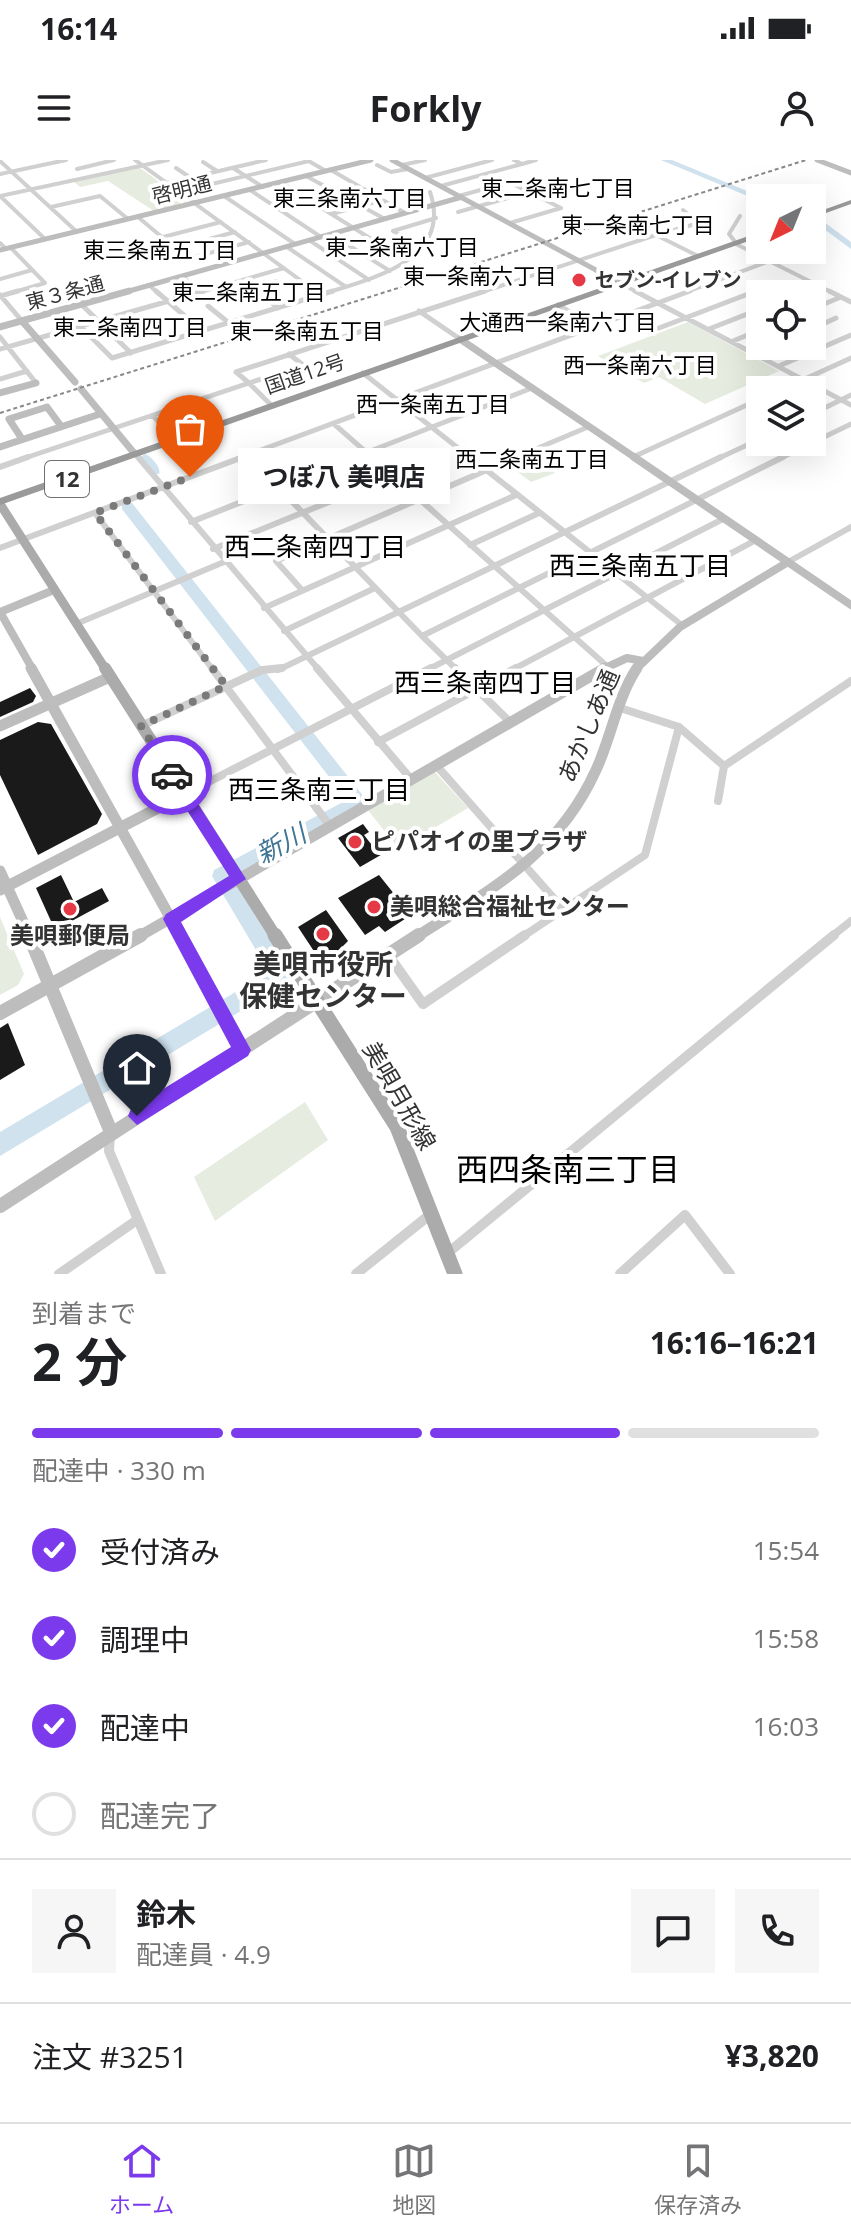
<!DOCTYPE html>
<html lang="ja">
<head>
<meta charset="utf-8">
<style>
	:root { --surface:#fff; --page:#f6f6f6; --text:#202124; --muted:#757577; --line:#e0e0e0; --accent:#7c3aed }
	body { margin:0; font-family:"Open Sans","Noto Sans JP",sans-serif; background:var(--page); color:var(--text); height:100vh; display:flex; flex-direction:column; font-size:30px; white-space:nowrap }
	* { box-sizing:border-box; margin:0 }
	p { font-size:26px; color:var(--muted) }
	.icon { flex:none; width:44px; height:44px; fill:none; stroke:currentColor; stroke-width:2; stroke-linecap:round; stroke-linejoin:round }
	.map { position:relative; height:1114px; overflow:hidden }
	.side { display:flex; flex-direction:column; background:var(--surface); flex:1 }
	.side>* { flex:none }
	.needle { width:52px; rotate:223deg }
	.controls { position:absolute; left:746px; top:24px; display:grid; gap:16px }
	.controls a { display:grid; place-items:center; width:80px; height:80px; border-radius:0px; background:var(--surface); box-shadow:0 8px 32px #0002; font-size:40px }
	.pin { position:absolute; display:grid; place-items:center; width:68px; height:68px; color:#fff; margin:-82px -34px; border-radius:50% 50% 50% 0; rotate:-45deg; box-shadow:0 0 8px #0007 }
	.pin .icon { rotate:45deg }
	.courier { position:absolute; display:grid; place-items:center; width:80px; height:80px; margin:-40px; border:6px solid #7c3aed; border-radius:50%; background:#fff; color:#222; box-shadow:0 2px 10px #0007 }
	.bubble { position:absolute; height:56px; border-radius:0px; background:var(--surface); box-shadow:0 8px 32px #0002; font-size:26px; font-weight:700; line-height:56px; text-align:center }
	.headline em { font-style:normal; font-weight:700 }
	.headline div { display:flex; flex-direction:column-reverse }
	.headline { display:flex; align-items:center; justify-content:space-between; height:136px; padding:0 32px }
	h1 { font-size:52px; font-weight:700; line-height:60px }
	.bar { display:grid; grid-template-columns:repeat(4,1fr); gap:12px 8px; align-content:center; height:96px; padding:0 32px }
	.bar i { height:10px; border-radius:6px; background:var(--line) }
	.bar .active { background:var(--accent) }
	.bar p { grid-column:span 4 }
	.line { display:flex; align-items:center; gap:20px; padding:0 32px; border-top:2px solid var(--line) }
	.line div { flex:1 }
	.round { display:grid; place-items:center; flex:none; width:84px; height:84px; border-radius:0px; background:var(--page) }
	ol { padding:0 32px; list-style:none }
	li { display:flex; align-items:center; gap:24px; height:88px }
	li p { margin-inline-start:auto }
	li .icon { padding:8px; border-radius:50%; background:var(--accent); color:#fff; stroke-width:4 }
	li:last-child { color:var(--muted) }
	li i { width:44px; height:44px; border:4px solid var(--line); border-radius:50% }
	.status { display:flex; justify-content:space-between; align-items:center; height:56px; padding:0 40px; background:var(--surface); direction:ltr }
	.status svg { height:22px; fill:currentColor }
	header { display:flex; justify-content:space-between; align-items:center; height:104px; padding:0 32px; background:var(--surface); font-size:36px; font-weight:700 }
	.tab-bar { display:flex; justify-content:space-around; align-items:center; height:112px; border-top:2px solid var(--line); background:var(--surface); font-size:22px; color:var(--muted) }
	.tab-bar a { display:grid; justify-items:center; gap:4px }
	.tab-bar .active { color:var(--accent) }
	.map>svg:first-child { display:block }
	.green { fill:#e6ecdf }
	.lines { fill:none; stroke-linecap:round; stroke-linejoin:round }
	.river { fill:#cfe2ee; fill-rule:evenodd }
	.building { fill:#1a1a1a }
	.street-far4 { stroke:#d0d0d0; stroke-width:4 }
	.street-far3 { stroke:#d0d0d0; stroke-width:5 }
	.street-far2 { stroke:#d0d0d0; stroke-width:6 }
	.street-far1 { stroke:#d0d0d0; stroke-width:8 }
	.street { stroke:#d0d0d0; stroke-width:10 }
	.secondary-far4 { stroke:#bdbdbd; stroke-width:5 }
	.secondary-far3 { stroke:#bdbdbd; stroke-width:7 }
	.secondary-far2 { stroke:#bdbdbd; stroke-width:8 }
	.secondary-far1 { stroke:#bdbdbd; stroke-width:11 }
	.secondary { stroke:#bdbdbd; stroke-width:14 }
	.primary-far2 { stroke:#ababab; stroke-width:9 }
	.primary-far1 { stroke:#ababab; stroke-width:12 }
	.primary { stroke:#ababab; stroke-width:15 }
	.highway { fill:#9a9a9a; fill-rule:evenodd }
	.rail { stroke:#888; stroke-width:2; stroke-dasharray:4 3; stroke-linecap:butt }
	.route { fill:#7c3aed }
	.done { stroke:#7a7a7a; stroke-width:8; stroke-dasharray:0 14.4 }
	.poi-dot { fill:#e63946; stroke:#fff; stroke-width:3 }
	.labels { text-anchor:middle; stroke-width:8; stroke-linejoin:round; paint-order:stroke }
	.far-street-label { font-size:20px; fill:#333; stroke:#fff }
	.far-poi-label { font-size:20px; font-weight:bold; fill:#333; stroke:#fff; text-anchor:start }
	.far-neighbourhood-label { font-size:22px; fill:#000; stroke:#fff }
	.shield { fill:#fff; stroke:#707070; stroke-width:2 }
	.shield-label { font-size:22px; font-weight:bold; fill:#333 }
	.street-label { font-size:24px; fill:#333; stroke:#fff }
	.poi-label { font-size:24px; font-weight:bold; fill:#333; stroke:#fff; text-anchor:start }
	.neighbourhood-label { font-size:26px; fill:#000; stroke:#fff }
	.water-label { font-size:26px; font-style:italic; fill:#3f7597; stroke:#fff }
	.near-poi-label { font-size:28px; font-weight:bold; fill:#333; stroke:#fff }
	.near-neighbourhood-label { font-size:32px; fill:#000; stroke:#fff }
</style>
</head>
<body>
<div class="status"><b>16:14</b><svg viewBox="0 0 49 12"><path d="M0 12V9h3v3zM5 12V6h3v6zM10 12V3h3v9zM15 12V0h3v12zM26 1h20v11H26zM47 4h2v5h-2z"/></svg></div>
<header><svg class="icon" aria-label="menu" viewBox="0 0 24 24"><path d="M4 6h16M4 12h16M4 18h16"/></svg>Forkly<svg class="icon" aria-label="person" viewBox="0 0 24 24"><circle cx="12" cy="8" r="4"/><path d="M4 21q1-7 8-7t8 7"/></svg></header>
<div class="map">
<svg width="851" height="1114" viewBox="0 0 851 1114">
	<rect width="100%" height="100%" fill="#fff"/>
	<path class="green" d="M139,7l47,35 -32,9 -46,-30 -28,6 -7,-6z
		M688,162l91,49 -74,33 -46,-27 -15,6 -46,-27z
		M531,293l24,20 -24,9 -24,-18z
		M434,611l34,37 -69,41 -32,-40z
		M0,757l24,57 -6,11 -18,10z
		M305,942l23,38 -113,81 -21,-44z"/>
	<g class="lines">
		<path class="river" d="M661,0h11l92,38 -7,2z
			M812,53l39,29v7l-39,-29z
			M145,294c6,2 17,14 14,20h-8l-12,-16z
			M127,342l5,1 236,299 -3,5 -132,72 56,89 3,7 -3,7 -289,174v-24l269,-160 -57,-96 2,-6 133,-70 -225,-291v-6z"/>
	</g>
	<path class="building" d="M30,528l6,8 -3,6 -33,15v-15z
		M38,562l13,2 51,90 -5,10 -59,31 -38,-80v-35z
		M363,664l6,8 -5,3 11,14 6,-3 5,6 -26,15 -22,-29z
		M61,715l13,27 28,-14 7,13 -54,29 -19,-42z
		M379,715l32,40 -26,17 -6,-6 -14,9 -27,-37z
		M326,750l22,31 -5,5 8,11 -24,14 -29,-44z
		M8,863l17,42 -25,15v-52z"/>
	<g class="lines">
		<path class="street-far4" d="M135,0l183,133
			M307,0l19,11
			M0,1l77,71
			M203,2l14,9
			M522,4l14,-4
			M377,5l14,7 17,-3
			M402,5l23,-5
			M176,8l15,10
			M233,8l30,19
			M77,9l37,-9
			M331,10l74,43
			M0,14l66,-14
			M306,16l79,43
			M425,18l67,-18
			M280,22l125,78
			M167,23l99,-23
			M441,26l81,-22 -8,-4
			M250,30l71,47
			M178,32l131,-31
			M0,36l168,-36
			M0,36l45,43
			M224,36l71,48
			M459,36l50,-14 52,26 -51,15
			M51,47l49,-11 28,23
			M458,52l71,-20
			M331,54l52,-14
			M138,57l50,42 61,-17
			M656,75l43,-12 -16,-13
			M366,76l-21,7 45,28
			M163,77l58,-15
			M309,80l60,40
			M0,83l6,6
			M734,83l99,50
			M736,83l-7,-9 11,-18
			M287,87l59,40
			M11,88l34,35 -34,10
			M176,88l59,-16
			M422,88l-29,-17 43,-13
			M182,116l17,15
			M0,119l32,-9
			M620,123l19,10
			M150,126l8,7
			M255,128l5,5
			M255,128l21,-7
			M197,133l87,-25
			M326,133c48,-15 127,-34 104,-101
			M479,133l177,-58 42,21
			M684,133l88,-33
			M751,133l25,-10
			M800,133l19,-8"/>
		<path class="street-far3" d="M156,131l46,40
			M258,131l20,17
			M315,131l6,4
			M635,131l216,114
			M829,131l22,11
			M797,134l8,-3
			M0,135l22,26
			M0,136l18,-5
			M82,145l49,48
			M558,145l37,22
			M208,146l21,17
			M812,149l29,-12
			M419,151l41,28
			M80,166l32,32 221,-67
			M659,168l97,-37
			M709,169l51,-20
			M812,169l24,-11
			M0,177l36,46
			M733,181l27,-11
			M0,189l204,-58
			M756,193l16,-7
			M779,206l72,-31
			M363,213l109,86
			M0,219l27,-8
			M781,230l70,-32
			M271,245l-22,-22 54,-18 -14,-11
			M812,254l39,-19
			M153,256l22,23
			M334,264l40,35
			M134,293l6,6
			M248,296l3,3
			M633,297l127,-58
			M22,299l227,-76 -13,-11 249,-81
			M237,299l453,-168
			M350,299l182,-71
			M512,299l76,-32
			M717,299l43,-20
			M779,299l72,-35"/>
		<path class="street-far2" d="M138,297l181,213
			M249,297l173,179
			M372,297l236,210
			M470,297l213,169
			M0,307l28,-10
			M95,353l118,157
			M191,362l164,-65
			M470,385l69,-32
			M0,388l243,-91
			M213,389l180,-73
			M788,402l63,-35
			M302,430l-26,-29 241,-104
			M264,448l252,-113
			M76,464l148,-62
			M284,471l91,-43
			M261,510h8
			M278,510l443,-213
			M427,510l296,-151
			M457,510l-35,-34 361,-179
			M512,510l244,-130"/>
		<path class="street-far1" d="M212,508l118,158
			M317,508l94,111
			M455,508l56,55
			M141,566l121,-56 20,-2
			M679,567l45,39 -6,35
			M378,582l138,-74
			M436,605l128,145
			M724,606l127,-85
			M185,634l246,-126
			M171,759l10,18
			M522,777l123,-82 34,-128 -59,-19
			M831,777l20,-16"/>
		<path class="street" d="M180,775l62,115
			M389,796l34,48 102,-69
			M110,975l-1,16 52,123
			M449,1092l385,-317
			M59,1114l78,-54
			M356,1114l76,-61
			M620,1114l65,-59 45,59"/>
		<path class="secondary-far4" d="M392,0l228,123
			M817,0l34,13
			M0,90l371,-90
			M122,133l340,-96"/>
		<path class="secondary-far3" d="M22,161l53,61
			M0,167l129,-36
			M460,179l177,120
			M81,229l53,64
			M0,233l36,-10
			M22,279l-13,-20 38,-12 14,19
			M0,287l100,-33"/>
		<path class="secondary-far2" d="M634,297l217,148
			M0,452l33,58
			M0,452l54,-22
			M601,510l26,-12 16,3
			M635,510l45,-43 108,-65"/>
		<path class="secondary-far1" d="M31,508l140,251
			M0,566l110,-49
			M0,711l30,66
			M0,730l185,-96
			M138,777l467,-269
			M416,777c75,-48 141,-81 180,-167 15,-32 21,-72 41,-102"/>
		<path class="secondary" d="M29,775l82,197
			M0,853l141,-78
			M0,1046l419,-271"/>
		<path class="primary-far2" d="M0,344l106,166"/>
		<path class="primary-far1" d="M105,508l171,269"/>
		<path class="primary" d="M275,775l122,192 58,147"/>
		<path class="highway" d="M851,40v4l-39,14v-4z
			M760,72v5l-760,268v-7z"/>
		<path class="rail" d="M0,253l806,-253"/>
	</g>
	<path class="route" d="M172,609l5,2 69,108 -65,43 70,128 -3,6 -111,69 -9,-9 3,-7 100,-62 -68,-128 3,-5 63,-38 -62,-97 -2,-4z"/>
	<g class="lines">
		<path class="done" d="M172,615l-31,-49 85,-40 -131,-173 95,-36"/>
	</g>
	<g class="poi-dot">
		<circle cx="579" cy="120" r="8"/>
		<circle cx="355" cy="682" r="8"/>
		<circle cx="374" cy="747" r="8"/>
		<circle cx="70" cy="749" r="8"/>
		<circle cx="323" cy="774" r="8"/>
	</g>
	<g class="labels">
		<g class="far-street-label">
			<text transform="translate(182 30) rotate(-14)" y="7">啓明通</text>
			<text transform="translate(65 133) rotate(-15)" y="7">東３条通</text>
			<text transform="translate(305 214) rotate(-19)" y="7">国道12号</text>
		</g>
		<g class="far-poi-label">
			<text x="595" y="127">セブン-イレブン</text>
		</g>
		<g class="far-neighbourhood-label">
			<text x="558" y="36">東二条南七丁目</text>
			<text x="350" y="46">東三条南六丁目</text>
			<text x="638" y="73">東一条南七丁目</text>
			<text x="402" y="95">東二条南六丁目</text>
			<text x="160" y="98">東三条南五丁目</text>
			<text x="480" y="124">東一条南六丁目</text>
			<text x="249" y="140">東二条南五丁目</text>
			<text x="558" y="170">大通西一条南六丁目</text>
			<text x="130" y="175">東二条南四丁目</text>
			<text x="307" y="179">東一条南五丁目</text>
			<text x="640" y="213">西一条南六丁目</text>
			<text x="433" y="252">西一条南五丁目</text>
			<text x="532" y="307">西二条南五丁目</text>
		</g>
		<rect class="shield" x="45" y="301" width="44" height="36" rx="6"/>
		<g class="shield-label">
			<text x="67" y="327">12</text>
		</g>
		<g class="street-label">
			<text transform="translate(589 566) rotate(-67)" y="8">あかしあ通</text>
			<text transform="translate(399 936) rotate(60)" y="8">美唄月形線</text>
		</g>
		<g class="poi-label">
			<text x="371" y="690">ピパオイの里プラザ</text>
			<text x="390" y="755">美唄総合福祉センター</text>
			<text x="70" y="784" text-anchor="middle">美唄郵便局</text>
		</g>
		<g class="neighbourhood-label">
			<text x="315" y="396">西二条南四丁目</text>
			<text x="640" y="415">西三条南五丁目</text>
			<text x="485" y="532">西三条南四丁目</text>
			<text x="319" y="639">西三条南三丁目</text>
		</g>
		<g class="water-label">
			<text transform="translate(281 684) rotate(-28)" y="9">新川</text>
		</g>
		<g class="near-poi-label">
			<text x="323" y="814">美唄市役所<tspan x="323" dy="32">保健センター</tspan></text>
		</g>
		<g class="near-neighbourhood-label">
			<text x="568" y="1021">西四条南三丁目</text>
		</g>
	</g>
</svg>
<div class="controls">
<a><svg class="needle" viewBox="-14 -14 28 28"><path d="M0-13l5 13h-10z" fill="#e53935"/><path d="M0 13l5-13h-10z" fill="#757577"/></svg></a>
<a><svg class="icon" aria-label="locate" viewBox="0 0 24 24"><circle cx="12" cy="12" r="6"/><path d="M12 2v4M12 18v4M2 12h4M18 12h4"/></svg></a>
<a><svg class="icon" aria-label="layers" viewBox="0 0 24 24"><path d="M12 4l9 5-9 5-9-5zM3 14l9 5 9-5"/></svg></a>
</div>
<div class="pin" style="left:190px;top:317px;background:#ea580c"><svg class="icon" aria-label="bag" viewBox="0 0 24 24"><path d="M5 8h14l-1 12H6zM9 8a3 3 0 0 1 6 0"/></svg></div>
<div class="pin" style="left:137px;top:956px;background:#1f2937"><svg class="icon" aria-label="home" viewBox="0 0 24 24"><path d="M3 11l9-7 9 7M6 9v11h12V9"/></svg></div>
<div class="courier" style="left:172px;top:615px"><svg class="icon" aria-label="car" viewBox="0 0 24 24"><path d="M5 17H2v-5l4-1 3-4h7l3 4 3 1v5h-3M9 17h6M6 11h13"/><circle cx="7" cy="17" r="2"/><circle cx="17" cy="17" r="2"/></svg></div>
<div class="bubble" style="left:238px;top:288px;width:212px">つぼ八 美唄店</div>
</div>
<section class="side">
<div class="headline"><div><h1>2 分</h1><p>到着まで</p></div><em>16:16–16:21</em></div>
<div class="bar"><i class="active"></i><i class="active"></i><i class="active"></i><i></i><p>配達中 · 330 m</p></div>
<ol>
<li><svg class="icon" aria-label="check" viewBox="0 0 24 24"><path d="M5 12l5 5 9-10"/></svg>受付済み<p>15:54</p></li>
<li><svg class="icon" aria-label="check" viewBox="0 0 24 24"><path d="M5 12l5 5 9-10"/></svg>調理中<p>15:58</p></li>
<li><svg class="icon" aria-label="check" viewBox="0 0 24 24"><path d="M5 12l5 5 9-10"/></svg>配達中<p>16:03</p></li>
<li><i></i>配達完了</li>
</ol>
<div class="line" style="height:144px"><a class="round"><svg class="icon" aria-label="person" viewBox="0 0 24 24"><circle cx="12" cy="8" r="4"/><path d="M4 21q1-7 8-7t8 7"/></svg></a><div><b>鈴木</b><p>配達員 · 4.9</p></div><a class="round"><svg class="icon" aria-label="chat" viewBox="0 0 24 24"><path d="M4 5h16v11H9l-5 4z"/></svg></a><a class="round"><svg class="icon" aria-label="phone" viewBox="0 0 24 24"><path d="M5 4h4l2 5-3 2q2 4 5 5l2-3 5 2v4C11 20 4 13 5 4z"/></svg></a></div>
<div class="line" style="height:104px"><div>注文 #3251</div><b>¥3,820</b></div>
</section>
<nav class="tab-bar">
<a class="active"><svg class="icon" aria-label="home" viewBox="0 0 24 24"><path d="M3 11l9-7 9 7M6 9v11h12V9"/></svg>ホーム</a>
<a><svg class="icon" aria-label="map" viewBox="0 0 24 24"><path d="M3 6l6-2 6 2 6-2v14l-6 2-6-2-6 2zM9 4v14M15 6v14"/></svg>地図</a>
<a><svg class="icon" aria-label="saved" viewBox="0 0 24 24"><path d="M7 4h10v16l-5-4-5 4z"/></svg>保存済み</a>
</nav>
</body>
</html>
